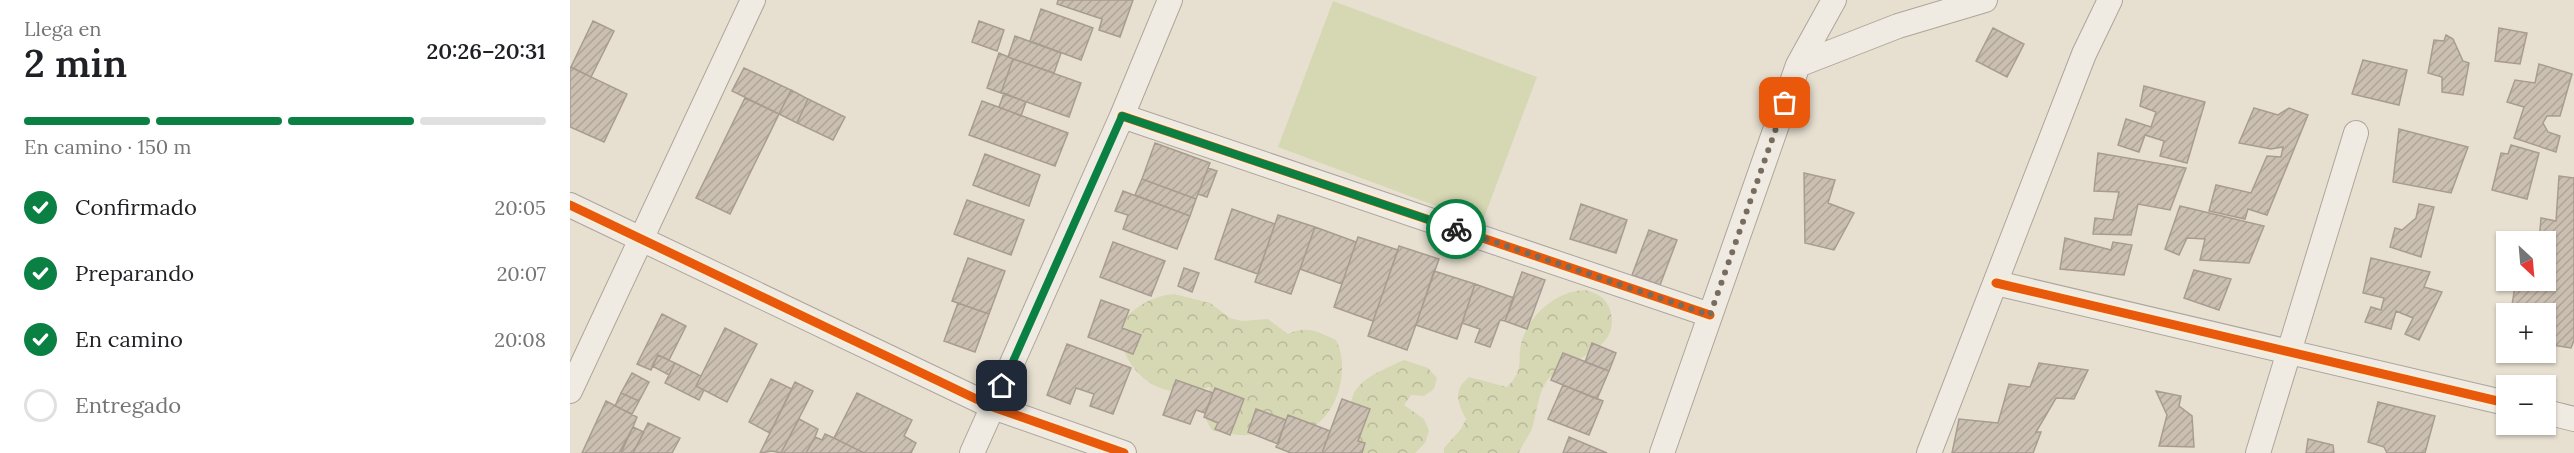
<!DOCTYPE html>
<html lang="es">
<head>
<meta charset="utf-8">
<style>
	:root { --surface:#fff; --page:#f2f2f2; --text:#202124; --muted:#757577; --line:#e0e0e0; --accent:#0b8043 }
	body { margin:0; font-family:Lora,serif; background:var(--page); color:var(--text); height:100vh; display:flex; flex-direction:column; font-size:22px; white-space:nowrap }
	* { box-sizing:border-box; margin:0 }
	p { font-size:20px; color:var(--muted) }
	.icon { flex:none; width:33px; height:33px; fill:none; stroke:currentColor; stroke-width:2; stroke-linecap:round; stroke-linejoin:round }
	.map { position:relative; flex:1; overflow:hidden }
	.details { display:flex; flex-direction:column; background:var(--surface); width:570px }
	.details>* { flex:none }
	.needle { width:39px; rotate:154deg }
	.controls { position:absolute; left:1926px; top:231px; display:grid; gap:12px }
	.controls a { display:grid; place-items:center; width:60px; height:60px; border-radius:0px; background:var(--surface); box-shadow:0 2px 4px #0004; font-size:30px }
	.pin { position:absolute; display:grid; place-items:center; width:51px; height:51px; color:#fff; margin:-26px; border-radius:12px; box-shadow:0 3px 9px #0006 }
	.courier { position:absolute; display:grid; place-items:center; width:60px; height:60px; margin:-30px; border:4px solid #0b8043; border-radius:50%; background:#fff; color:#222; box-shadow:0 2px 8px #0007 }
	.overview em { font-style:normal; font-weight:600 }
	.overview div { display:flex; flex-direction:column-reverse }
	.overview { display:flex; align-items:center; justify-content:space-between; height:102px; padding:0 24px }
	h1 { font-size:39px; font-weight:600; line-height:45px }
	.bar { display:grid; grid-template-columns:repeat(4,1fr); gap:9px 6px; align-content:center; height:72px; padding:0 24px }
	.bar i { height:8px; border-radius:4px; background:var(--line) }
	.bar .active { background:var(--accent) }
	.bar p { grid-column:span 4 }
	ol { padding:0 24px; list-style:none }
	li { display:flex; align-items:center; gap:18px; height:66px }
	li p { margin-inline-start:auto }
	li .icon { padding:6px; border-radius:50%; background:var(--accent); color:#fff; stroke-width:4 }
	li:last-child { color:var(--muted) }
	li i { width:33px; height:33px; border:3px solid var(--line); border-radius:50% }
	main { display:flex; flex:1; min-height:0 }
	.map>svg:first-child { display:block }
	.forest { fill:url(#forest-crowns) }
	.park { fill:#d6d7b3 }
	.building { fill:url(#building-hatch); stroke:#a89c90; stroke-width:1.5 }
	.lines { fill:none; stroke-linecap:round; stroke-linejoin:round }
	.street-casing { stroke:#ada599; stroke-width:26 }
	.street { stroke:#efebe3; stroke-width:24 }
	.cycleway-casing { stroke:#f7eed8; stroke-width:13 }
	.cycleway { stroke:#e8590c; stroke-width:9 }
	.done { stroke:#786c5e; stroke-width:6; stroke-dasharray:0 10.8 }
	.route { stroke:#0b8043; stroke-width:8 }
</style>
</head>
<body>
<main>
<section class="details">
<div class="overview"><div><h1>2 min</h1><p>Llega en</p></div><em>20:26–20:31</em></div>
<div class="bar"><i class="active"></i><i class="active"></i><i class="active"></i><i></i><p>En camino · 150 m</p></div>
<ol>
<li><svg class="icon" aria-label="check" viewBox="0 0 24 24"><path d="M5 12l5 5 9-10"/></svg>Confirmado<p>20:05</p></li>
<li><svg class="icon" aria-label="check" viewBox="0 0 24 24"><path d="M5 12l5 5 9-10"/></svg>Preparando<p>20:07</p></li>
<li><svg class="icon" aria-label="check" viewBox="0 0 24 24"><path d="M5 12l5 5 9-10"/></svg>En camino<p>20:08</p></li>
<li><i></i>Entregado</li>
</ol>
</section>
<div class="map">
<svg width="2004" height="453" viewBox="0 0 2004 453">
	<defs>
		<pattern id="forest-crowns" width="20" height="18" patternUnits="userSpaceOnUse" patternTransform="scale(1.5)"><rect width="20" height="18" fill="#d6d7b3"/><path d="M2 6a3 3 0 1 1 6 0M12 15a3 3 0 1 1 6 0" fill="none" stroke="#b9b99a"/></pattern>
		<pattern id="building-hatch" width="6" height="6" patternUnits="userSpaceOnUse" patternTransform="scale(1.5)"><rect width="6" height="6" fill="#cbbfb2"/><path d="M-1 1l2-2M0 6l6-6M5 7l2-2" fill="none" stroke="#afa499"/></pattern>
	</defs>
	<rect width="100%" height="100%" fill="#e7e0d1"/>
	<path class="forest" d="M1015,290c14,4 22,8 26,23 9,43 -51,45 -66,71 -8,13 -8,30 -13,44 -3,9 -10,16 -13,25h-75v-5l17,-19 5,-10c-9,-17 -13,-29 3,-42l38,10c19,-19 9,-26 15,-47 9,-27 35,-49 63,-50z
		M604,294l36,9 20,15 12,3 26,-2 20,15c19,-9 30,-2 48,6 14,27 3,73 -25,88l-35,-6 -6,-10c-4,33 -33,22 -57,19 -12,-15 -10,-27 -2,-44 -10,2 -21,5 -32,5 -35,-2 -60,-33 -60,-67 14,-17 32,-29 55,-31z
		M834,360l24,8 9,10 -3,11 -10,7 -13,-1 -7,10 20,14 5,12 -4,12 -10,10h-56c-17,-60 -11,-69 45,-93z"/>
	<path class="park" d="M763,1l204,76 -55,146 -204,-76z"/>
	<path class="building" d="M488,0h75l-13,37 -21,-7 3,-11 -45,-15z
		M471,9l52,19 -12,32 -51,-19z
		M23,21l21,10 -23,46 -20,-10z
		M409,21l25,9 -7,21 -25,-9z
		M1423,28l31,16 -17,33 -31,-16z
		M1929,28l28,5 -7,31 -25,-3z
		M1876,35l7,4 10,22 6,2 -6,32 -21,-3v-15l-14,-4 6,-33 10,1z
		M445,36l46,17 -7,20 -46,-16z
		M429,53l14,6 -12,34 -14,-5z
		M443,59l68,24 -12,34 -68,-24z
		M1793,60l44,10 -8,35 -47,-11z
		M1969,64l33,10 -12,42h-13l-4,7 5,9 12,4 -4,16 -42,-14 10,-31 -17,-5 8,-22 20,3z
		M0,67l57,27 -23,48 -34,-15z
		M174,68l47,22 -12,24 -47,-23z
		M1574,86l61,16 -18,61 -27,-7 4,-15 -19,-6 -6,17 -21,-7 8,-26 25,8 5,-15 -16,-6z
		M221,90l17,9 -11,24 -18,-9z
		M434,93l22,9 -5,14 -22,-9z
		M175,98l34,16 -49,100 -34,-16z
		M238,99l37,18 -12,23 -36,-17z
		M412,101l86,32 -13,33 -86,-31z
		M1684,108l24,7 11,-7 19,7 -41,100 -19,-6 -3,10 -36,-8 7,-26 35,8 16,-37 14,1 2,-10 -12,2 -32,-6z
		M1829,129l69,18 -17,46 -58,-11z
		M585,143l55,20 -14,36 -54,-20z
		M1941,145l28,8 -12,46 -35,-9 9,-37 7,1z
		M1528,153l88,15 -16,42 -32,-6 -7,31 -38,-1 2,-16 18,2 6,-28 -25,-1z
		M415,154l55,21 -11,31 -56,-21z
		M638,168l9,3 -10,26 -9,-3z
		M1234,173l31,7 -7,23 26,10 -20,37 -29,-7z
		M1989,176l15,2v162l-3,8 -25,-4v-30h-11l1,-6 -24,-3 4,-25h30v-38h-7l2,-24 15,3z
		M572,179l54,20 -6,17 -55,-21z
		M553,191l67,25 -13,33 -54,-20 5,-14 -13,-4z
		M397,200l57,20 -13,35 -57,-21z
		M1011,204l46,16 -11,33 -46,-14z
		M1849,204l15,3 -13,50 -31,-10 5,-19 7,2 14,-12z
		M1610,206l84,20 -15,37 -49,-3 5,-21 -18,-1 -8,17 -14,-6z
		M662,209l43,15 -17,50 -43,-15z
		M708,215l37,12 -24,67 -36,-12z
		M745,227l41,15 -14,42 -42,-15z
		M1079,230l28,10 -17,45 -28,-10z
		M788,237l40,13 -25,71 -39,-14z
		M1495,238l46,12 2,-8 19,3 -8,30 -64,-6z
		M543,242l52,19 -14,35 -51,-19z
		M829,246l40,13 -32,91 -39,-14z
		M398,258l37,13 -16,43 -37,-13z
		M1801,258l59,14 -6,15 18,5 -23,48 -14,-6 8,-16 -17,-7 -5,18 -26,-7 6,-15 10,3 3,-12 -21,-5z
		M614,268l15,5 -7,19 -14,-6z
		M1624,270l37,9 -12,31 -35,-12z
		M864,271l41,13 -18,55 -41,-14z
		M952,272l23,8 -18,49 -22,-8z
		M905,284l39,14 -9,23 -5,-1 -10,27 -15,-5 5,-13 -18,-6z
		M531,300l28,10 -7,18 19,7 -8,19 -45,-17z
		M388,303l31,11 -14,38 -31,-11z
		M92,314l24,12 -17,34 -11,-5 -7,15 -14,-6z
		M155,328l32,16 -30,58 -31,-16z
		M1022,343l24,10 -7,18 -24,-9z
		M497,344l64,24 -18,46 -23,-8 4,-12 -18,-6 -6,16 -23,-9z
		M993,353l46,18 -12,28 -46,-19z
		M88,355l17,8 -6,12 -17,-9z
		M105,363l26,13 -5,10 8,4 -5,10 -34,-17z
		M1469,363l49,7 -14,29 -18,-1 -20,34h5l-8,21h-81l7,-34 39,4 11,-39 21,3z
		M62,373l17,9 -10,19 -18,-8z
		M201,379l21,10 -22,44 -21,-11z
		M606,380l37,13 -8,20 -9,-3 -6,14 -27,-9z
		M225,382l18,9 -32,62 -9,-2 -12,2z
		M993,385l40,16 -14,34 -41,-16z
		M645,388l29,11 -14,36 -15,-6 3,-6 -14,-6z
		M1586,391l25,5 -2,10 13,10 2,31 -35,-1 8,-31z
		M51,393l18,8 -7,13 -17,-8z
		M287,393l55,27 -8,16 12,7 -5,10h-47l-30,-15z
		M772,399l28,10 -12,32 7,2 -3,10h-40z
		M36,401l31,16 -4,10 -14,26h-37z
		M1808,402l57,14 -10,37h-38l-3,-6 -16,-5z
		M686,409l30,11 -8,24 -30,-12z
		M718,415l42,16 -8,22h-31l-15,-6z
		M229,419l19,10 -3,8 -9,16h-25z
		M78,423l32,15 -8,15h-39z
		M63,427l11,5 -11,21h-12z
		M255,434l9,4 30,15h-58l9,-16 7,3z
		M999,437l38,16h-44z
		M1738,439l25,6 1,8h-28z"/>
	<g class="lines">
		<g class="street-casing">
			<path id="street" d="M1228,65l100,-39 87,-26
				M552,116l588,199
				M0,205l423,202 131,46
				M1426,283l510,120
				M0,391l183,-391
				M1976,412l28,7
				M402,453l150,-337 48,-116
				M1092,453l136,-388 36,-65
				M1359,453l155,-399 26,-54
				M1688,453l98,-320"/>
		</g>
		<use href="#street" class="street"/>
		<g class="cycleway-casing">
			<path id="cycleway" d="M552,116l588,199
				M0,205l423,202 131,46
				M1426,283l510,120"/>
		</g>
		<use href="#cycleway" class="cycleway"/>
	</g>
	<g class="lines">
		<path class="done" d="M886,229l254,86 75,-212"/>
		<path class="route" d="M432,386l120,-270 334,113"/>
	</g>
</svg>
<div class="controls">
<a><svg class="needle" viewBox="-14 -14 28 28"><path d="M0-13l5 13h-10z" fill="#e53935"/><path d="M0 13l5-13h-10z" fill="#757577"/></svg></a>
<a>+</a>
<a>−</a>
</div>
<div class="pin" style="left:1215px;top:103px;background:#ea580c"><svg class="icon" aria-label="bag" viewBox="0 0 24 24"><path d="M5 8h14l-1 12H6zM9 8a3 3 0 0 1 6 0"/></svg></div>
<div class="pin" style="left:432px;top:386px;background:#1f2937"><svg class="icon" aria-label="home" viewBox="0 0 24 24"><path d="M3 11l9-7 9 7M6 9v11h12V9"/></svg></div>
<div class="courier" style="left:886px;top:229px"><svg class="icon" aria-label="bike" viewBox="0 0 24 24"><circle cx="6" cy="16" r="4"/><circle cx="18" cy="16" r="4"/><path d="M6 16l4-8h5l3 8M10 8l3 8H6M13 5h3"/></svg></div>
</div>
</main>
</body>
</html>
